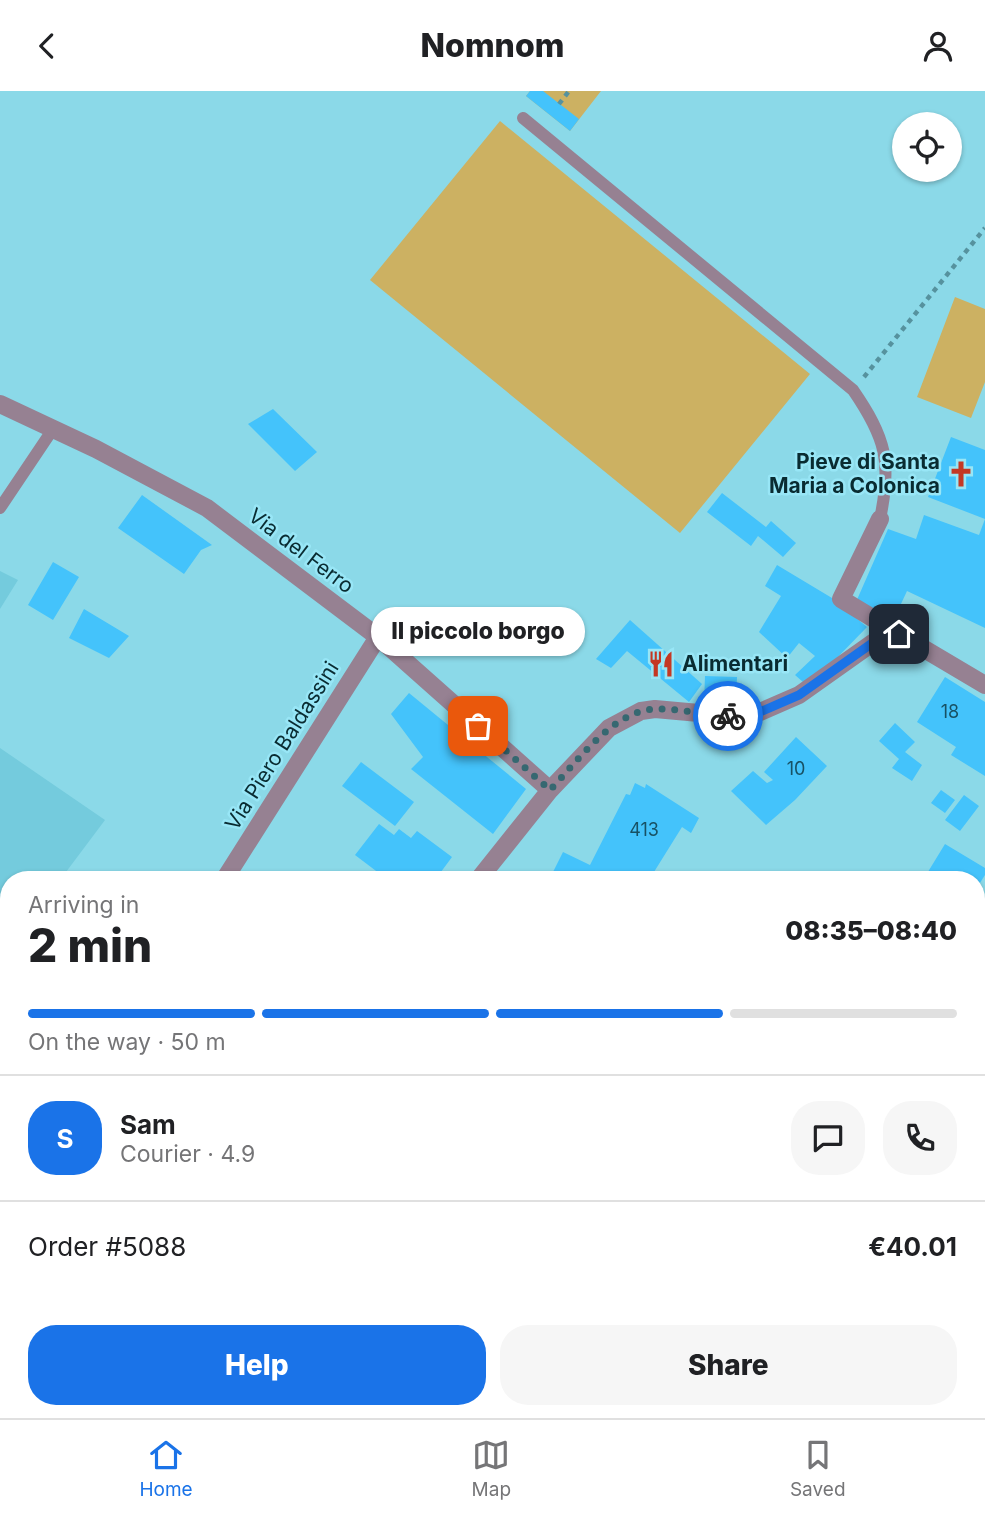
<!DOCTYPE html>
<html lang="en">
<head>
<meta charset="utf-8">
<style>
	:root { --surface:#fff; --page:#f6f6f6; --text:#202124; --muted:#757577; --line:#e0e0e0; --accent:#1a73e8 }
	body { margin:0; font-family:Inter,sans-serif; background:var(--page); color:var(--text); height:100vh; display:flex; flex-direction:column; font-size:26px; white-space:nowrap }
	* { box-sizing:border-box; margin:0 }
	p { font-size:23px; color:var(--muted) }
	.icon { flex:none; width:38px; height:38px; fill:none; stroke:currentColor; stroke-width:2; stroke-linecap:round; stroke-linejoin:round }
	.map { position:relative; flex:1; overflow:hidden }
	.side { position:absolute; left:0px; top:780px; width:985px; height:548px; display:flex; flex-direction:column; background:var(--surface); border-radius:28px 28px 0 0; box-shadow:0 2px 5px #0004 }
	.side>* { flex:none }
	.buttons { position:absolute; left:892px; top:21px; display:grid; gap:14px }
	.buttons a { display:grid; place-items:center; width:70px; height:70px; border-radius:50%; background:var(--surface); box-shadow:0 2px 5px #0004; font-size:35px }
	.pin { position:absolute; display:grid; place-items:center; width:60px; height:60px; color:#fff; margin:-30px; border-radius:14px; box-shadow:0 4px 10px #0006 }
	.courier { position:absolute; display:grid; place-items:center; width:70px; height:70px; margin:-35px; border:5px solid #1a73e8; border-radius:50%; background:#fff; color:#222; box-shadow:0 2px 9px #0007 }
	.bubble { position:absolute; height:49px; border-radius:24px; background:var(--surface); box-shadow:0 2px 5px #0004; font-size:23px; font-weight:800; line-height:49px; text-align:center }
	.head em { font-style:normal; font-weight:800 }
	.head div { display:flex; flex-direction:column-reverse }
	.head { display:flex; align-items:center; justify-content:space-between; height:119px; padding:0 28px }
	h1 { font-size:46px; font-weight:800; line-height:52px }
	.bar { display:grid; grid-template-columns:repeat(4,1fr); gap:10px 7px; align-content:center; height:84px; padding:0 28px }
	.bar i { height:9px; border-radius:5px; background:var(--line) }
	.bar .on { background:var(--accent) }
	.bar p { grid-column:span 4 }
	.line { display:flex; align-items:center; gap:18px; padding:0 28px; border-top:2px solid var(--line) }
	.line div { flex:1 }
	.round { display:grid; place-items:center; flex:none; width:74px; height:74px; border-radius:28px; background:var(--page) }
	.primary-button { display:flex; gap:14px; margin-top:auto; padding:14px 28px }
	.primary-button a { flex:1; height:80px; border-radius:28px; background:var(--accent); color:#fff; font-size:28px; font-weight:800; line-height:80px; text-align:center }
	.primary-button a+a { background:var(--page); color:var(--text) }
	header { display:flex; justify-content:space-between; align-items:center; height:91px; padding:0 28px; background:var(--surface); font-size:32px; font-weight:800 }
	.dock { display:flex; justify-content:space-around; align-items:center; height:98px; border-top:2px solid var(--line); background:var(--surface); font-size:19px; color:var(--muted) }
	.dock a { display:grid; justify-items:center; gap:4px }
	.dock .on { color:var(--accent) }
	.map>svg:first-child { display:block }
	.built { fill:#74cbdd }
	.green { fill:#ccb162 }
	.building { fill:#44c3fb }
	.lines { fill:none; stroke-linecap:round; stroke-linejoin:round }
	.path { stroke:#56929e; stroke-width:4.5; stroke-dasharray:5 5; stroke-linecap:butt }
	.lane { stroke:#968192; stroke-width:12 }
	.street { stroke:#968192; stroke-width:18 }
	.done { stroke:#366871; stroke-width:7; stroke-dasharray:0 12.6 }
	.route { stroke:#1a73e8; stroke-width:9 }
	.labels { text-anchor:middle; stroke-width:5; stroke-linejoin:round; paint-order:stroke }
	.number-label { font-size:18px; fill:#185164 }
	.poi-label { font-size:21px; font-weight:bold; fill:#092b31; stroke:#98e6f6; text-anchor:end }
	.street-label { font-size:21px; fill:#092b31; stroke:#98e6f6 }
</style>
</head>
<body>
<header><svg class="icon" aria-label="back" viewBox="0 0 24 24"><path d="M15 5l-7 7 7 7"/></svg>Nomnom<svg class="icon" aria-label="person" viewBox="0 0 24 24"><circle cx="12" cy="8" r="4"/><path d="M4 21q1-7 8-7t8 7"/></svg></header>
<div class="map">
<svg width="985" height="1327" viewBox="0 0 985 1327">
	<rect width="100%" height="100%" fill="#8bd9e8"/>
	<path class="built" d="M0,480l18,9 -18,29z
		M0,657l105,72 -45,60h-51v69l-9,12z"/>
	<path class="green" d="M530,0h71l-31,40 -44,-35z
		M500,30l310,253 -130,159 -310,-253z
		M955,206l30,12v73l-14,36 -54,-21z
		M604,1320h72l-6,7h-52z"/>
	<path class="building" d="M530,0h13l36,28 -9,12 -44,-35z
		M273,318l44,43 -22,19 -47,-47z
		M951,346l34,13v178l-78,-37 -13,28 -38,-17 32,-73 28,10 8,-24 55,20 6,-16 -57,-22z
		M722,402l44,34 5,-6 25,22 -13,14 -25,-21 -7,10 -44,-34z
		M142,404l70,50 -11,5 -17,24 -66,-46z
		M53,471l26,15 -26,43 -25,-15z
		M777,474l55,33 35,29 -36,37 -28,18 -8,-7 20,-19 -16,-13 -12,15 -28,-26 22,-36 -16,-10z
		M84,518l45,27 -20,22 -40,-20z
		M630,529l72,64 -13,18 -62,-51 -16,17 -15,-9z
		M705,585l32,1 -1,28 -32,-2z
		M945,586l40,25v74l-34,-21 5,-8 -39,-25z
		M409,602l117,96 -33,45 -82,-65 12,-12 -32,-43z
		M895,632l20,19 -10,10 17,13 -10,16 -20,-13 7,-9 -20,-18z
		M796,646l31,29 -32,34 -29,25 -35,-34 22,-20 14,12 6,-3 -9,-8z
		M361,671l53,40 -19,24 -53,-40z
		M635,692l10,5 1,-4 53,34 -8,15 -9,-6 -33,53h-88l-10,-4 12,-24 27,13 36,-71 4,1z
		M941,699l14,10 -10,13 -14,-10z
		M964,704l15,11 -19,25 -15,-11z
		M379,733l15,11 5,-6 12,9 6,-7 35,26 -17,23h-47l-33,-25z
		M945,753l40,24v7l-9,14v-9h-53z
		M985,966v65l-9,-5v-55l4,2z
		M976,1082l9,5v50l-9,-5z
		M985,1163v85l-9,14v-85z
		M125,1320h34l11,3 -1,4h-46z
		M826,1320h52l-4,7h-52z
		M904,1320h53l-4,7h-53z"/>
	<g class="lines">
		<path class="path" d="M559,13l10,-13
			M864,286l121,-149"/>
		<path class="lane" d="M523,27l330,272c33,48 39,72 27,129
			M0,417l53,-79"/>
		<path class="street" d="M0,313l96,45 111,59 171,129 172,153
			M880,428l-39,80 58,35
			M224,789l154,-243
			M478,789l72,-90 59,-62 32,-17 14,-2 77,7 21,-1 46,-20 79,-56 21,-5 86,51
			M976,885l9,-13
			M0,1143l9,-14
			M545,1320l14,7
			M261,1327l2,-7
			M695,1327l4,-7"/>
	</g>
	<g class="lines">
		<path class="done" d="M478,635l72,64c26,-27 65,-82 107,-81 23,0 47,5 71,7"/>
		<path class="route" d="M728,625l25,-1 46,-20 79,-56 21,-5"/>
	</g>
	<defs>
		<g id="church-bare" transform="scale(2.1)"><path d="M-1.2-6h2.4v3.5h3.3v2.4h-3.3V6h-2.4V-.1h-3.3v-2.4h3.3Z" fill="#c43824" stroke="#98e6f6" stroke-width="2.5" paint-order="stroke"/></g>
		<g id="restaurant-bare" transform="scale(2.1)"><path d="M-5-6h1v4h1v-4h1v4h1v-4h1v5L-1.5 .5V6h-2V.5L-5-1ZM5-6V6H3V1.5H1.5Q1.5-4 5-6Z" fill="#c43824" stroke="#98e6f6" stroke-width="2.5" paint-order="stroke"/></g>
	</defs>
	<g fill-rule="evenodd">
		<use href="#church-bare" x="961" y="383"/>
		<use href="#restaurant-bare" x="661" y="573"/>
	</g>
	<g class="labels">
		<g class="number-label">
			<text x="950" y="627">18</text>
			<text x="796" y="684">10</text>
			<text x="644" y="745">413</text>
		</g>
		<g class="poi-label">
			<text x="940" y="378">Pieve di Santa<tspan x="940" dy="24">Maria a Colonica</tspan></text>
			<text x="682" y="580" text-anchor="start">Alimentari</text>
		</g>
		<g class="street-label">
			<text transform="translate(301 460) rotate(37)" y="7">Via del Ferro</text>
			<text transform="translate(282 655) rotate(-58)" y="7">Via Piero Baldassini</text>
		</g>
	</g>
</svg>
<div class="buttons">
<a><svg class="icon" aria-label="locate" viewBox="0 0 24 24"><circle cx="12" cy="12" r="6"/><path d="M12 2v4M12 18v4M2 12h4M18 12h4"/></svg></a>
</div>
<div class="pin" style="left:478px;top:635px;background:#ea580c"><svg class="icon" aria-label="bag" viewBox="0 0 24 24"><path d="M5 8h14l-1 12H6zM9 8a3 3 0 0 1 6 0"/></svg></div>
<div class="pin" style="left:899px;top:543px;background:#1f2937"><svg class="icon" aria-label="home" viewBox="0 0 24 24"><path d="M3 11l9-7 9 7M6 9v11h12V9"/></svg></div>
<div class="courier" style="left:728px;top:625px"><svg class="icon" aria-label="bike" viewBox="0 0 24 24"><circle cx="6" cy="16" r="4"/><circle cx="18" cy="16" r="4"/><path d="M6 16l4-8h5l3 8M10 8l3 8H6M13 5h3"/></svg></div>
<div class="bubble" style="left:371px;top:516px;width:214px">Il piccolo borgo</div>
<section class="side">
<div class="head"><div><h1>2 min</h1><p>Arriving in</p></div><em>08:35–08:40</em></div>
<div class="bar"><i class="on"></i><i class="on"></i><i class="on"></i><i></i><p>On the way · 50 m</p></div>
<div class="line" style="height:126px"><b class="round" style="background:var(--accent);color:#fff">S</b><div><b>Sam</b><p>Courier · 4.9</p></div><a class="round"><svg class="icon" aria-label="chat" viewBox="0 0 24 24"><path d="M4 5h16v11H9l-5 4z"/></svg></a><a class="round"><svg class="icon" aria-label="phone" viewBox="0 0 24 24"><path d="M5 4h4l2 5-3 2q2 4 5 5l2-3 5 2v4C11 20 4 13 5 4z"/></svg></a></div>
<div class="line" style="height:91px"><div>Order #5088</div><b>€40.01</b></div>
<div class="primary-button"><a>Help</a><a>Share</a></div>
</section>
</div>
<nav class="dock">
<a class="on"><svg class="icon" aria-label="home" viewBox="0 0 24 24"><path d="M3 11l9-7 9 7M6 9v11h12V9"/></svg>Home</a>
<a><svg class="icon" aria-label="map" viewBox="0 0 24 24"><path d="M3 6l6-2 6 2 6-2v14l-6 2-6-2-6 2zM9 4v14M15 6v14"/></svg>Map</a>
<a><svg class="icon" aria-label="saved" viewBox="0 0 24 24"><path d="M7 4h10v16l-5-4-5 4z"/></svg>Saved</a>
</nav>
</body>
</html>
